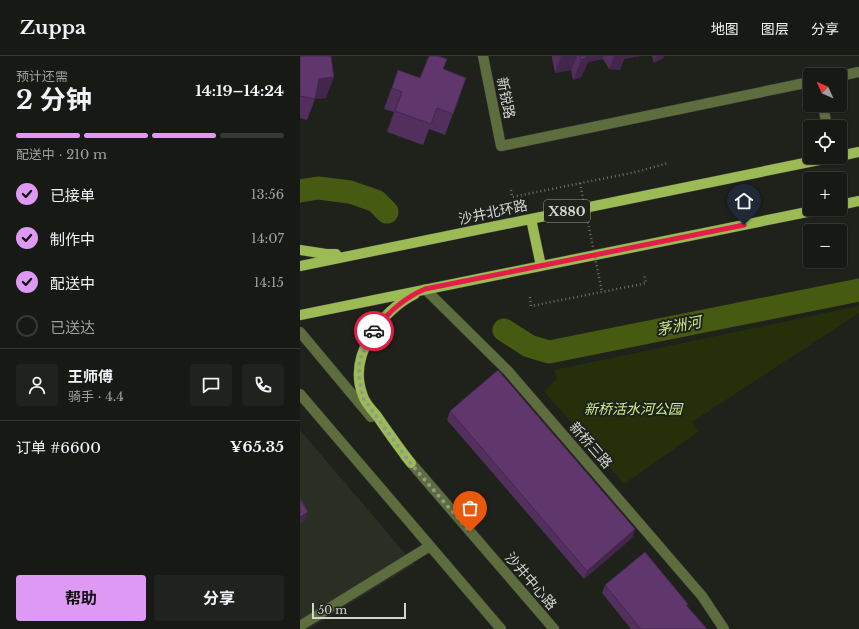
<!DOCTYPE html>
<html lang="zh">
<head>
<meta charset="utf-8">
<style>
	:root { --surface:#171914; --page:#20221d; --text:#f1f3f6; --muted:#9ea0a0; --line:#363834; --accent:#dd99f3 }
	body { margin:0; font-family:"Libre Baskerville","Noto Sans SC",serif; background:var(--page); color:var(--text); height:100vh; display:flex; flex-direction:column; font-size:15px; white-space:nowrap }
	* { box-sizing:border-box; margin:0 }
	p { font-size:13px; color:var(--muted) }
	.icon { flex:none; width:22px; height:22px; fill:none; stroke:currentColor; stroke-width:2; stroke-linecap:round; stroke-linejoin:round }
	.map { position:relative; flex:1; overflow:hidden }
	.panel { display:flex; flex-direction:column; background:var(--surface); width:300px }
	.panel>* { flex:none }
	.needle { width:26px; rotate:315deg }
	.buttons { position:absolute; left:503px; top:12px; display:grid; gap:8px }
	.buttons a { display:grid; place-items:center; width:44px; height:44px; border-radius:4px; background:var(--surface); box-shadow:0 1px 3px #0004,0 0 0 1px var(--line); font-size:20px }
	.scale { position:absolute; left:12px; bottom:10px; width:94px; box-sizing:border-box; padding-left:4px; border:2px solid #d3d5d1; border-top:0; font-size:11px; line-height:14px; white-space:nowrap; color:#d3d5d1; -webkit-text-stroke:3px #1f211b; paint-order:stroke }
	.pin { position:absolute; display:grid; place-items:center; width:34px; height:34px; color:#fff; margin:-41px -17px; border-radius:50% 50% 50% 0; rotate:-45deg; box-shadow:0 0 4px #0007 }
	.pin .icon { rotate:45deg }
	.courier { position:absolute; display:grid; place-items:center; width:40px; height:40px; margin:-20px; border:3px solid #e11d48; border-radius:50%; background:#fff; color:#222; box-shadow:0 1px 5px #0007 }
	.overview em { font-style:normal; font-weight:700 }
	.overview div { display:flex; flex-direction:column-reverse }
	.overview { display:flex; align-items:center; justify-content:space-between; height:68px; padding:0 16px }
	h1 { font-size:26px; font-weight:700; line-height:30px }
	.bar { display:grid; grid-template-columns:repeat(4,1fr); gap:6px 4px; align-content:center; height:48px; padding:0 16px }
	.bar i { height:5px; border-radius:3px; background:var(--line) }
	.bar .active { background:var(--accent) }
	.bar p { grid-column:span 4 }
	.line { display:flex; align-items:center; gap:10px; padding:0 16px; border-top:1px solid var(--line) }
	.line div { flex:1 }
	.round { display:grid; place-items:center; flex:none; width:42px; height:42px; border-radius:4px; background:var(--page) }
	ol { padding:0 16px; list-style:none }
	li { display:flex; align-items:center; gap:12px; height:44px }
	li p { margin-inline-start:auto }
	li .icon { padding:4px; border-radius:50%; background:var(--accent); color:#111; stroke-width:4 }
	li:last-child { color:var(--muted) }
	li i { width:22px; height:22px; border:2px solid var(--line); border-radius:50% }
	.button { display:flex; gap:8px; margin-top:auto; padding:8px 16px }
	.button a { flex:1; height:46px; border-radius:4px; background:var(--accent); color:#111; font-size:16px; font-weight:700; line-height:46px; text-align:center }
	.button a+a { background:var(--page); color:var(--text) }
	header { display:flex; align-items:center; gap:24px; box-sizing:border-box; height:56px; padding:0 20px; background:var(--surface); border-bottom:1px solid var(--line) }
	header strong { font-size:19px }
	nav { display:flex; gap:22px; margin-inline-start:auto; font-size:14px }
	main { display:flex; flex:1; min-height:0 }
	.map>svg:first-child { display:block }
	.built { fill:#2a2e23 }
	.green { fill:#25300a }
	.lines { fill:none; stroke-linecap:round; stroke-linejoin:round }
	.river { stroke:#475a11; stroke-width:23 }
	.minor-casing { stroke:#3c3e38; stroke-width:11 }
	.major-casing { stroke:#3c3e38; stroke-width:11 }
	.path { stroke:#6f716c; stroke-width:2.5; stroke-dasharray:1 3; stroke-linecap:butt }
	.minor { stroke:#5e6d3e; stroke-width:10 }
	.major { stroke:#9cbb55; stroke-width:10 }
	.path-bridge { stroke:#6f716c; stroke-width:2.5; stroke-dasharray:1 3; stroke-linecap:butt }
	.wall { fill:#532f5e }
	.shaded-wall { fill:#43264c }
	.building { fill:#60376d; stroke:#43264c }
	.done { stroke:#949691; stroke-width:4; stroke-dasharray:0 7.2 }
	.route { stroke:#e11d48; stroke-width:5 }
	.labels { text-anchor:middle; stroke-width:4; stroke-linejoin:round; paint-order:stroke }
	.shield { fill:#1f211b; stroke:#9d9f9a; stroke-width:1 }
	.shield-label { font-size:13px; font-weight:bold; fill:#d3d5d1 }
	.street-label { font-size:14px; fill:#d3d5d1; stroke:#1f211b }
	.park-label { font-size:14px; font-style:italic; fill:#cded8b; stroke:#1f211b }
	.water-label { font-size:15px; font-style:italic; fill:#c7e685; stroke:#1f211b }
</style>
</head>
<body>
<header>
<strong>Zuppa</strong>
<nav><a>地图</a><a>图层</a><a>分享</a></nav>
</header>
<main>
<section class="panel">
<div class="overview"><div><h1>2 分钟</h1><p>预计还需</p></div><em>14:19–14:24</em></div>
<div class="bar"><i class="active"></i><i class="active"></i><i class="active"></i><i></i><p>配送中 · 210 m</p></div>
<ol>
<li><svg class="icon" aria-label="check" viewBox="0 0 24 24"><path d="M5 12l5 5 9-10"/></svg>已接单<p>13:56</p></li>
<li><svg class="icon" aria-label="check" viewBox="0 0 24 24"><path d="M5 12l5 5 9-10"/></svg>制作中<p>14:07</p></li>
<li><svg class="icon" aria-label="check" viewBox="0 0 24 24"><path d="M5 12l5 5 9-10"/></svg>配送中<p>14:15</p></li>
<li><i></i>已送达</li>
</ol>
<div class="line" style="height:72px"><a class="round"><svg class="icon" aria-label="person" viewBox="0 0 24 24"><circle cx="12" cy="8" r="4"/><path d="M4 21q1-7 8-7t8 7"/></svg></a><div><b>王师傅</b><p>骑手 · 4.4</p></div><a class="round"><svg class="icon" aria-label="chat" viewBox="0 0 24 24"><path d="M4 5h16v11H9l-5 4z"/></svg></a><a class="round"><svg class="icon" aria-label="phone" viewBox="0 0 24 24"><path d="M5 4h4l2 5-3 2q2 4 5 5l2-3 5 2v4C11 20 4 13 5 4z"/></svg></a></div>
<div class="line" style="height:52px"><div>订单 #6600</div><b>¥65.35</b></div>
<div class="button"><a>帮助</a><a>分享</a></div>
</section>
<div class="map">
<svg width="559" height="573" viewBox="0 0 559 573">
	<rect width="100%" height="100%" fill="#1f211b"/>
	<path class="built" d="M0,374l114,134 -105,65h-9z"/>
	<path class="green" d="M559,250v7l-167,109 6,10 -74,52 -80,-93 5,-4 8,-9 -3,-8z"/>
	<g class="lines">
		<path class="river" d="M0,135l18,-3 32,4 26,9 11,11
			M204,274l25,16 20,6 310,-62"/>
		<g class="minor-casing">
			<path id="minor" d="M183,0l18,90 309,-64
				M540,20l19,-4
				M523,49l4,22
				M125,233l83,82 194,225 22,33
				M0,276l71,85
				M0,338l201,235
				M105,400l149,173
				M0,570l130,-80"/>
		</g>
		<g class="major-casing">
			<path id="major" d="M540,100l19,-4
				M540,149l19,-4
				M231,163l10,47
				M0,194l26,4h10
				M0,210l534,-109
				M0,259l522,-106
				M111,407c-12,-15 -23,-31 -34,-47 -5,-6 -12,-13 -14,-20 -16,-40 18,-85 52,-102"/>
		</g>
		<path class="path" d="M211,134l1,7 124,-25 32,-9
			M230,241l1,9 106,-21 9,-2 -2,-9"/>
		<use href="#minor" class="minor"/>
		<use href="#major" class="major"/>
		<path class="path-bridge" d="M280,127l22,109"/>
	</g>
	<path class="wall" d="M0,0l26,42 -11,1 -8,21 -7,-2z
		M252,0h88l-16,3 -4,11 -11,-1 -6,-10 -15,3 -4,9 -3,6 -8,3 -2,-10 -16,3 -3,-15z
		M352,0h12l-1,2 -9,5z
		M144,13l22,9 -21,57 -16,-6 -6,16 -36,-13 7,-20 -10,-3 14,-39 22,8z
		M150,355l185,118 -3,9 -48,41 -137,-159z
		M305,529l83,19 -1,2 20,23h-76l-29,-36z"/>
	<path class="shaded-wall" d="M261,0h16l-6,14 -16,3z
		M286,0h18l-1,3 -15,3 -4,9 -3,6 -8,3 8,-20z
		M314,0h26l-16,3 -4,11 -11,-1z
		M356,0h8l-1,2 -9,5z
		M34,21l-8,21 -12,1 5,-20z
		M8,456l-3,9 -5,3v-7z
		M335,473l-3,9 -48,41 3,-8z"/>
	<path class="building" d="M0,0h31l3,21 -15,2 -4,20 -15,-3z
		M129,0h9l9,3 -4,10 23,9 -13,36 -16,-6 -6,16 -36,-13 7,-19 -10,-4 6,-18 22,8z
		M280,0h8l-7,4z
		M198,314l137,159 -48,42 -137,-160z
		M0,442l8,14 -8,5z
		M345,496l43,52 -2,1 21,24h-66l-36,-44z"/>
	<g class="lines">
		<path class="done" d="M74,275l-12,23 -3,11v11l4,22 48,66 59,68"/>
		<path class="route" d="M74,275c14,-19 30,-33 51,-42l319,-64"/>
	</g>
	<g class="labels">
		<rect class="shield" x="244" y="144" width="46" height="22" rx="3"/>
		<g class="shield-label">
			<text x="267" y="160">X880</text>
		</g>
		<g class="street-label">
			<text transform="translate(206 42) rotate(79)" y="5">新锐路</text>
			<text transform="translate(193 156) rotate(-12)" y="5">沙井北环路</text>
			<text transform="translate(291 389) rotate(49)" y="5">新桥三路</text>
			<text transform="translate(231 525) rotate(49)" y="5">沙井中心路</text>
		</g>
		<g class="park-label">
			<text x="333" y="358">新桥活水河公园</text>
		</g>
		<g class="water-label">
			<text transform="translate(379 270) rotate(-11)" y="5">茅洲河</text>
		</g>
	</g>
</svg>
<div class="buttons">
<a><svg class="needle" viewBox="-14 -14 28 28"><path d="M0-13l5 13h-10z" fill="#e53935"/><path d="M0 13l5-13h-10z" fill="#9ea0a0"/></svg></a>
<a><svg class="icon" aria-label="locate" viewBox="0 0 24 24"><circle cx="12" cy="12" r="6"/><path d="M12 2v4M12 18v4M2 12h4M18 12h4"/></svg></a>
<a>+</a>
<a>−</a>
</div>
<div class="scale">50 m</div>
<div class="pin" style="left:170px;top:476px;background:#ea580c"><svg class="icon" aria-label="bag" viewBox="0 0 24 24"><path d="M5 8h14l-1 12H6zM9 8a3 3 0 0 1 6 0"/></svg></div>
<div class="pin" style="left:444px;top:169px;background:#1f2937"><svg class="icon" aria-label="home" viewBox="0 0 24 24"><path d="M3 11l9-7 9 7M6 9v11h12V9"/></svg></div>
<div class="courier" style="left:74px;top:275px"><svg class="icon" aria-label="car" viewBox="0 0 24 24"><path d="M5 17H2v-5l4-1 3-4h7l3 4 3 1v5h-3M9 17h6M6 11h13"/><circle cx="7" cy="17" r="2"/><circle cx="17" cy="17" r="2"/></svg></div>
</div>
</main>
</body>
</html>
